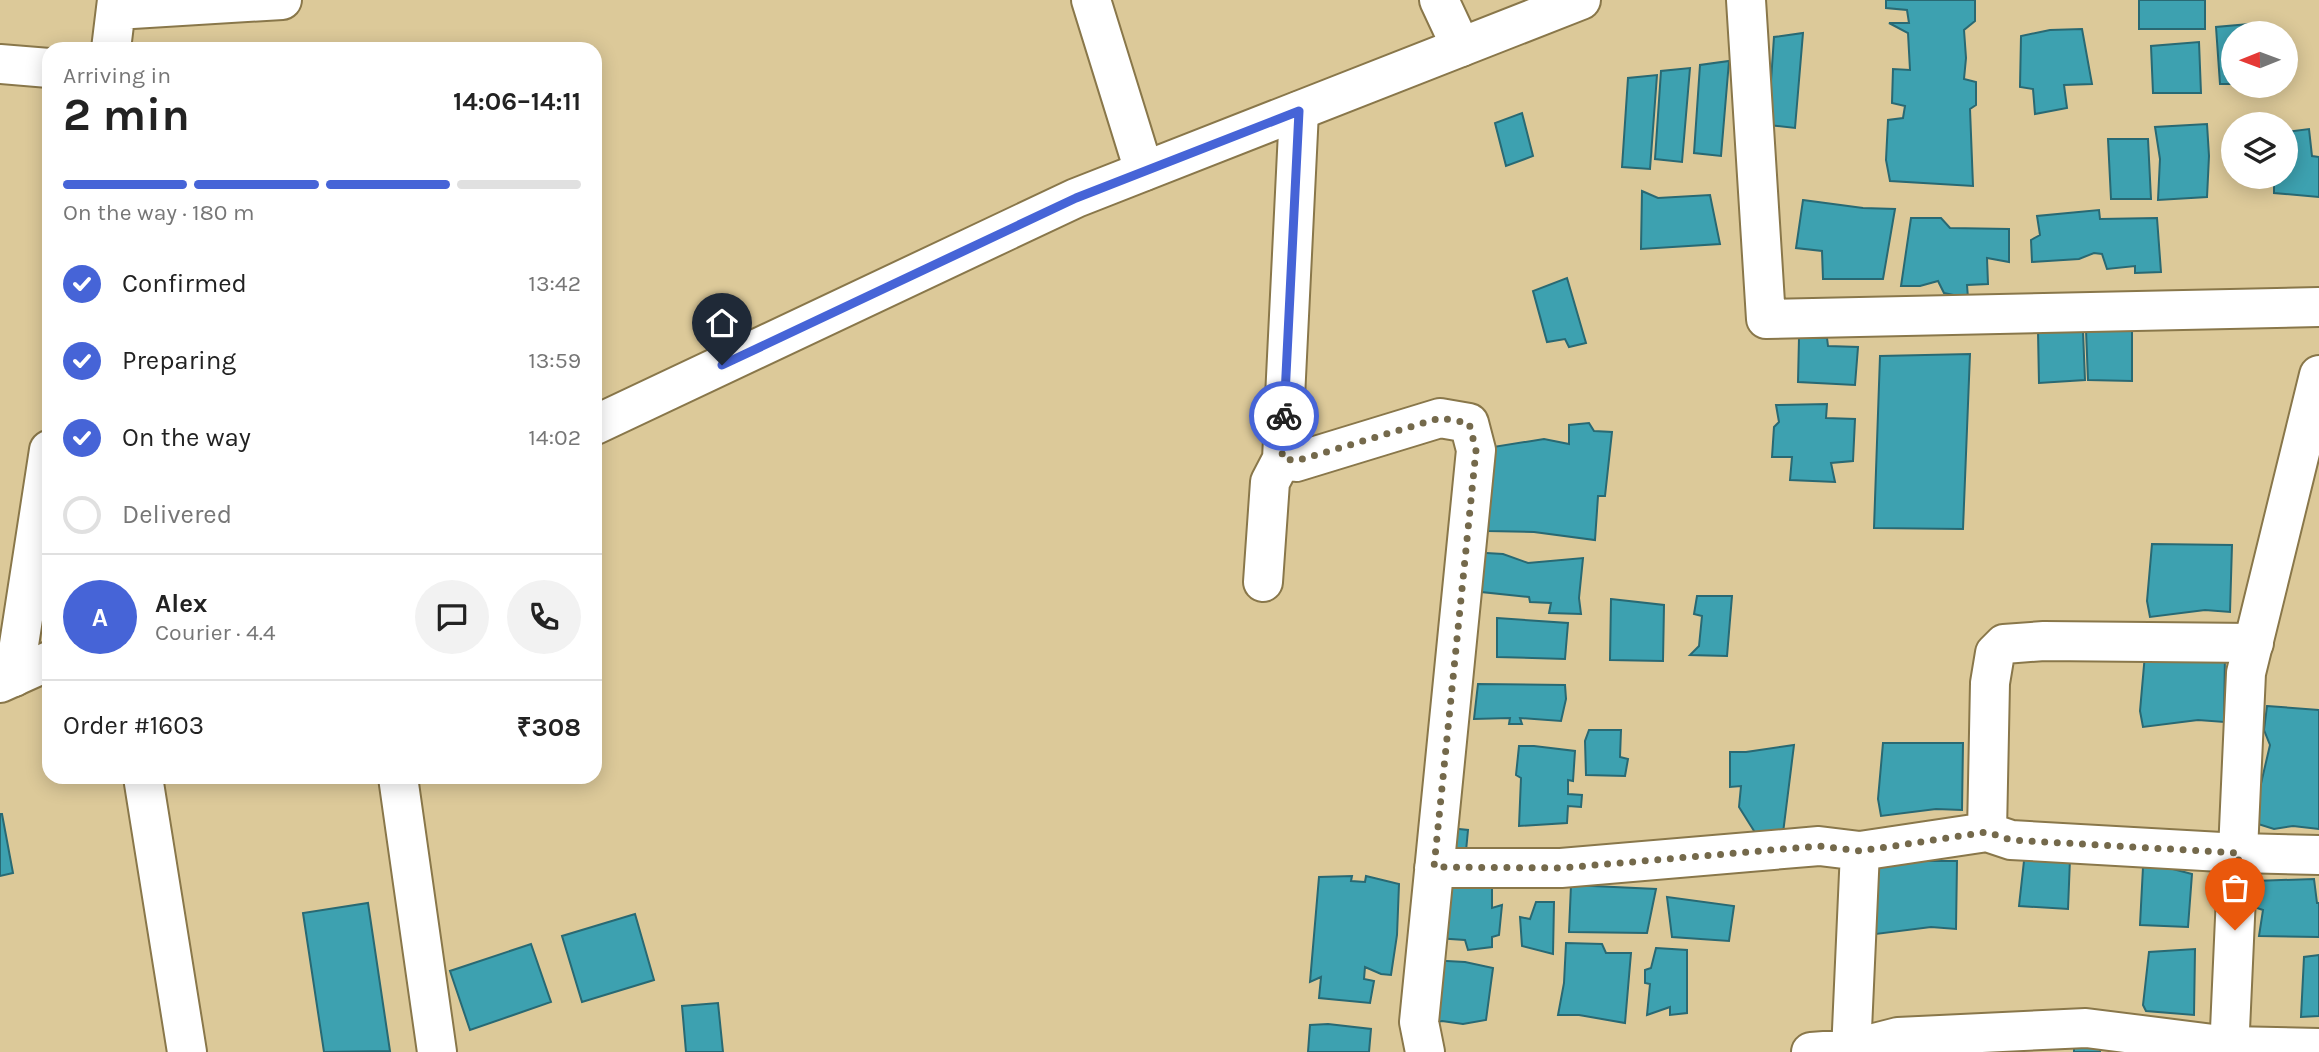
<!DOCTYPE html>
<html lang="en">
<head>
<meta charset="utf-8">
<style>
	:root { --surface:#fff; --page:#f2f2f2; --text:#222; --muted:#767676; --line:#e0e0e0; --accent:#4664d7 }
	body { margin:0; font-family:Karla,sans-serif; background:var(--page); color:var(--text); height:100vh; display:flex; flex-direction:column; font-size:26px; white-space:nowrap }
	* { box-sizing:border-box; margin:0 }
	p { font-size:23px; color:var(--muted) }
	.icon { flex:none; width:38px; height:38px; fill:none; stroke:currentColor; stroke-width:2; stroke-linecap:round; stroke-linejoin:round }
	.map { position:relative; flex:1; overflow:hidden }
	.side { position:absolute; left:42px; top:42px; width:560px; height:742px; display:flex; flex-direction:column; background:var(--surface); border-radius:21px; box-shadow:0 4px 18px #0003 }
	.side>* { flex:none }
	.needle { width:46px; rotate:269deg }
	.buttons { position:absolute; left:2221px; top:21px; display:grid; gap:14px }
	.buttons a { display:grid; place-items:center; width:77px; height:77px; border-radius:50%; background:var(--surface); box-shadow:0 4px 18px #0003; font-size:35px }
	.pin { position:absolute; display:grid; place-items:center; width:60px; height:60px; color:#fff; margin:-72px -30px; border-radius:50% 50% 50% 0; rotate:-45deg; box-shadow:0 0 7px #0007 }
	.pin .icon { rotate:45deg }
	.courier { position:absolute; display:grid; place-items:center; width:70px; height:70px; margin:-35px; border:5px solid #4664d7; border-radius:50%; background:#fff; color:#222; box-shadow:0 2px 9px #0007 }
	.head em { font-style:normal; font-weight:700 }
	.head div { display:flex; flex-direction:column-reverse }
	.head { display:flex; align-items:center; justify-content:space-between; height:119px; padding:0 21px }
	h1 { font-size:46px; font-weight:700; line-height:52px }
	.bar { display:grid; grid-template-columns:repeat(4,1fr); gap:10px 7px; align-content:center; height:84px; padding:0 21px }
	.bar i { height:9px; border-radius:5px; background:var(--line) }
	.bar .current { background:var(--accent) }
	.bar p { grid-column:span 4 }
	.line { display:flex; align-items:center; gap:18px; padding:0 21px; border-top:2px solid var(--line) }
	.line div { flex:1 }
	.round { display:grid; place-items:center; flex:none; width:74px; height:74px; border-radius:37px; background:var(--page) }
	ol { padding:0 21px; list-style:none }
	li { display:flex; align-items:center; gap:21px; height:77px }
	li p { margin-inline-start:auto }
	li .icon { padding:7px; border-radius:50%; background:var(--accent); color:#fff; stroke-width:4 }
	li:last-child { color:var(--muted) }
	li i { width:38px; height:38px; border:4px solid var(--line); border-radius:50% }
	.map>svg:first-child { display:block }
	.building { fill:#3da1b0; stroke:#296973; stroke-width:2 }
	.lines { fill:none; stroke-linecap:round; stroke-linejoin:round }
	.street-casing { stroke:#89774a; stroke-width:42 }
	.secondary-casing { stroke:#89774a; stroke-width:42 }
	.street { stroke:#fff; stroke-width:38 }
	.secondary { stroke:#fff; stroke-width:38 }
	.done { stroke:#74694b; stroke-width:7; stroke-dasharray:0 12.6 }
	.route { stroke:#4664d7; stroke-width:9 }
</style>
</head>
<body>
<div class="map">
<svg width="2319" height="1052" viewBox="0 0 2319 1052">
	<rect width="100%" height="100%" fill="#dcc999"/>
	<path class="building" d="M1886,0h89v21l-11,9 2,28 -2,21 12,3v23l-6,4 3,77 -83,-5 -4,-21 2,-40 15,-2 2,-12 -13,-3 1,-34 17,1 -2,-37 -19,-10h20l-2,-13 -21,-2z
		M2139,0h66v29h-66z
		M2260,23l1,10h-28v51h-13l-4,-57z
		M2082,29l10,55 -28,1 3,23 -32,6 -2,-25 -13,-2 1,-51 29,-6z
		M1803,33l-8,95 -27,-3 6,-88z
		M2199,42l2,51h-48l-2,-47z
		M1729,61l-8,95 -27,-3 6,-88z
		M1690,68l-8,94 -27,-3 6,-88z
		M1657,75l-7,94 -28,-2 6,-89z
		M1522,113l11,43 -27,10 -11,-43z
		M2207,124l2,32 -2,41 -49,3 2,-41 -5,-32z
		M2309,129l3,27 7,1v40l-45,-4v-16h12v-45z
		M2108,139h40l3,60h-40z
		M1642,191l16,7 52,-3 10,49 -79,5z
		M1803,200l60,8 32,1 -12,70h-60l-1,-28 -26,-3z
		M2099,210l1,9 57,-1 4,54 -26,1v-7l-28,3 -5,-15 -8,-1 -15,6 -47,3 -1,-22 9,-5 -3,-19z
		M1911,218h30l9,10 59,1v33l-22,-4 1,26 -21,1 1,13 -24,-5 -6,-12 -18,5h-19z
		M1567,278l19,65 -17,4 -4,-8 -18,3 -14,-51z
		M2132,326v55l-44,-1 -2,-50z
		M2038,331l45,1 2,48 -46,3z
		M1799,338h28l1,8 30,1 -3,38 -57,-3z
		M1970,354l-7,175 -89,-1 6,-172z
		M1827,404l-1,14 29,1 -2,42 -22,2 4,19 -45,-2 2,-23h-20l2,-30 5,-5 -3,-17z
		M1589,423l5,8 18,1 -7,64h-7l-3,44 -61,-8 -46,-1 5,-84 51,-8 25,5v-19z
		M2152,544l80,1 -2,67 -25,-2 -55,7 -3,-16z
		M1469,552l34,2 25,9 55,-5 -4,40 2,16 -32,-1 2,-10 -21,-1 -1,-5 -57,-6z
		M1697,596h35l-5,60 -37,-1 9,-9 3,-30 -8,-2z
		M1611,599l53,6 -1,56 -53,-1z
		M1497,618l71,5 -3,36 -68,-2z
		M2145,654h80l-1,68 -26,-2 -55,7 -3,-16z
		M1478,684l87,1 1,14 -5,22 -41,-3 2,6h-13l1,-6 -36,1z
		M2267,706l52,4v119l-26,-3 -19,3 -16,-5 -2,-19 14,-60 -6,-15z
		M1589,730h32l-1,27 8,2 -3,17 -39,-1 -1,-34z
		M1883,743h80l-1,67 -26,-1 -55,7 -3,-17z
		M1794,745l-12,96 -21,1 -22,-35 2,-21 -11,1v-35h16z
		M1519,746h15l41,5 -2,30 -5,-1v14l14,1 -1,12 -13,-1 -1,17 -48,3 2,-48 -5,-3z
		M0,814h2l11,59 -13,3z
		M1449,828l19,2 -2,21 -21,-3z
		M2025,852l45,7 -2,50 -49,-3z
		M1877,861h80l-1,68 -25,-2 -55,7 -4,-16z
		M2143,867l26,1 23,6 -4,53 -48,-2z
		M1352,876l-1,5 14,1 1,-6 33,8 -2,51 -6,40 -10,-1 -16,-7 -1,12 10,2 -4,22 -51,-5 2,-21 -11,5 9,-105z
		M1441,878l32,8 19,2v20l10,-3 -3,30 -7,2v10l-24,3 -3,-10 -29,-2z
		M2314,879l3,24h2v34l-60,-1 4,-26 -6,-2 -3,-27z
		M1571,885l85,4 -9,44 -78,-1z
		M1667,897l67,9 -5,35 -57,-4z
		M1536,902h18l-1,52 -31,-8 -2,-29 10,2z
		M368,903l22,148 -66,1 -21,-139z
		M635,914l19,66 -72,22 -20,-66z
		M1566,943l36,1 4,9h25l-6,70 -46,-8h-21l6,-32z
		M531,944l20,58 -81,28 -20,-59z
		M1656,948l31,2v63l-17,2v-8l-23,8 3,-31 -5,-1v-13l6,-2z
		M2195,949l-1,66 -48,-4 -3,-6 6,-53z
		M2319,955v61l-18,1 3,-60z
		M1428,960l37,2 28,6 -7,52 -23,4 -21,-3 -13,3z
		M718,1003l5,49h-37l-4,-46z
		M1328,1024l43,5 -2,23h-61l2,-27z
		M2074,1048h26v4h-26z"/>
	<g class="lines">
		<g class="street-casing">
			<path id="street" d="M1091,0l53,171
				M1439,0l22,47
				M1746,0l20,319 553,-12
				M116,10l166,-10
				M111,49l6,-49
				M0,64l49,4
				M1282,459l14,3 144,-44 29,5 7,27 -57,572 6,30
				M1263,582l7,-100 12,-23 17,-348
				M14,677l35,-227
				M143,777l44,275
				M398,777l39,275
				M1987,832l3,-149 5,-30 9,-9 40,-3 210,2
				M1434,868h127l258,-22 41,5 127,-19 24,8 228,13 80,2
				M1811,1052l40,-3 47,-12 188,-9 143,18 90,2
				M1851,1052l9,-201"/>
		</g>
		<g class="secondary-casing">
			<path id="secondary" d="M595,425l481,-227 505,-198
				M0,683l49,-22
				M2229,1052l17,-379 73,-298"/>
		</g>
		<use href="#street" class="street"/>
		<use href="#secondary" class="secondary"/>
	</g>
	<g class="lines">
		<path class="done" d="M1284,416l-2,42 14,3 144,-43 29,5 7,27 -42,417 127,1 258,-22 41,5 127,-19 24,8 228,13 -4,77"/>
		<path class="route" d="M722,365l354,-167 223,-87 -15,305"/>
	</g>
</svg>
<div class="buttons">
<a><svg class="needle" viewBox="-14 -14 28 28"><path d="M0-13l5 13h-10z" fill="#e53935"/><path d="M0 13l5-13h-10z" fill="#767676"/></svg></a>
<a><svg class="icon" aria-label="layers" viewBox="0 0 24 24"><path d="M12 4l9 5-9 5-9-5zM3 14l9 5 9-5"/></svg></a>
</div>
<div class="pin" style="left:2235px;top:930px;background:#ea580c"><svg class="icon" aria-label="bag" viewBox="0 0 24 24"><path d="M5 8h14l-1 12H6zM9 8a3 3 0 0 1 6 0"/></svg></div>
<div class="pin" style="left:722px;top:365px;background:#1f2937"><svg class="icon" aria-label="home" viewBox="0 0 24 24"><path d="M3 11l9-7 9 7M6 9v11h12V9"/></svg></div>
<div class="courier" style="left:1284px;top:416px"><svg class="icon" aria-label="bike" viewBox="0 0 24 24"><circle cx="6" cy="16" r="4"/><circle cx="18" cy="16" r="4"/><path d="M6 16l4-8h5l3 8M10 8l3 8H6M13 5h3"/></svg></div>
<section class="side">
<div class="head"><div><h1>2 min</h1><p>Arriving in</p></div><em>14:06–14:11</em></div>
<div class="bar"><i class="current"></i><i class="current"></i><i class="current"></i><i></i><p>On the way · 180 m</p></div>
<ol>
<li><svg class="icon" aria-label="check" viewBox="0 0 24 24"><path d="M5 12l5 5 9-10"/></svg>Confirmed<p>13:42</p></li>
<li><svg class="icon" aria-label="check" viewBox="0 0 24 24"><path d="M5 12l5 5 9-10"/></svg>Preparing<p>13:59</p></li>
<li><svg class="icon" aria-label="check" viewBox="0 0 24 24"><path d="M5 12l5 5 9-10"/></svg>On the way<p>14:02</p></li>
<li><i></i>Delivered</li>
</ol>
<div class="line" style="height:126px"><b class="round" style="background:var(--accent);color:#fff">A</b><div><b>Alex</b><p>Courier · 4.4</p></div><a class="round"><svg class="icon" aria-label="chat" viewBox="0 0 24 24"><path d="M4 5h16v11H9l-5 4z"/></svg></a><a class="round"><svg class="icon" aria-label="phone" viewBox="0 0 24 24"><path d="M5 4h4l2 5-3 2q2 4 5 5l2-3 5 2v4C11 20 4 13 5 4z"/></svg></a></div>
<div class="line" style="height:91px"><div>Order #1603</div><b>₹308</b></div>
</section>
</div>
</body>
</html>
